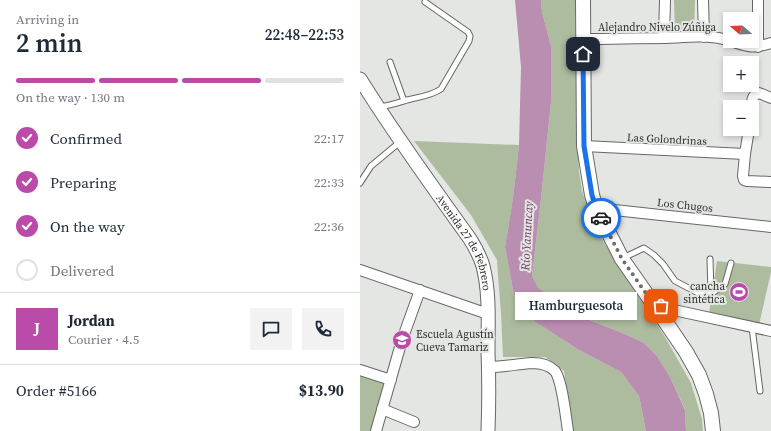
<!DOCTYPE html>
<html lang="en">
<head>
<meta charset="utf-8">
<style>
	:root { --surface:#fff; --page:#f2f2f3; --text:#1f2937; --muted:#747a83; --line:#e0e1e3; --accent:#ba4ba9 }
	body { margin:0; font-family:"Source Serif 4",serif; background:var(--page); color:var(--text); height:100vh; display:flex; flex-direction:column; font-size:15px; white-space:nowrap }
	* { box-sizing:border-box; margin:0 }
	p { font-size:13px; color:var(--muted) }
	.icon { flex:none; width:22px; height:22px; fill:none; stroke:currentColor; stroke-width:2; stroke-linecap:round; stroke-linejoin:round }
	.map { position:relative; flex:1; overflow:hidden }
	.side { display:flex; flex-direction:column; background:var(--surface); width:360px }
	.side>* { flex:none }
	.needle { width:26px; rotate:289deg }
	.fabs { position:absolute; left:363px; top:12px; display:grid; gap:8px }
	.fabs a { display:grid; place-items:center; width:36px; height:36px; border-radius:0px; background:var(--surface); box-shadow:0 2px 6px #0003; font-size:20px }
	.pin { position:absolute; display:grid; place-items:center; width:34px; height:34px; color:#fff; margin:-17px; border-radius:8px; box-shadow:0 2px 6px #0006 }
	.courier { position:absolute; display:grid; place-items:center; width:40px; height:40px; margin:-20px; border:3px solid #1a73e8; border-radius:50%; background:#fff; color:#222; box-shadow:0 1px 5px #0007 }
	.bubble { position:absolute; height:28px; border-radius:0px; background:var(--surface); box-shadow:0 2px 6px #0003; font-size:13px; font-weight:600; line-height:28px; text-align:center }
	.head em { font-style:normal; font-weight:600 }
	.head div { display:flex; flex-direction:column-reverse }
	.head { display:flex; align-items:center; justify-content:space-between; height:68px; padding:0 16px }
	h1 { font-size:26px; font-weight:600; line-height:30px }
	.bar { display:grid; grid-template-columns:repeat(4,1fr); gap:6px 4px; align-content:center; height:48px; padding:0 16px }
	.bar i { height:5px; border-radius:3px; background:var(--line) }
	.bar .selected { background:var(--accent) }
	.bar p { grid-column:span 4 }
	.line { display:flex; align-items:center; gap:10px; padding:0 16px; border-top:1px solid var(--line) }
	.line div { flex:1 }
	.round { display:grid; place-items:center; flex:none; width:42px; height:42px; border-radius:0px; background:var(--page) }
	ol { padding:0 16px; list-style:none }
	li { display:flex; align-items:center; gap:12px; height:44px }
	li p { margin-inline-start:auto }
	li .icon { padding:4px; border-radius:50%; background:var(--accent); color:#fff; stroke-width:4 }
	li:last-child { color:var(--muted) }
	li i { width:22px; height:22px; border:2px solid var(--line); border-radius:50% }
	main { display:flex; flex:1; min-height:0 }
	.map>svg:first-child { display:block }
	.green { fill:#adbc9f }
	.water { fill:#ba8eb1 }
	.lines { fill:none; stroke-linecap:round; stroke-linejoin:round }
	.service-casing { stroke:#676866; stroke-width:7 }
	.minor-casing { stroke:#676866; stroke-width:12 }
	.tertiary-casing { stroke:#676866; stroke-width:15 }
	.secondary-casing { stroke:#676866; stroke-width:16 }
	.service { stroke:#fff; stroke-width:5 }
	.minor { stroke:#fff; stroke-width:10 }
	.tertiary { stroke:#fff; stroke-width:13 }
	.secondary { stroke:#fff; stroke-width:14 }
	.done { stroke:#6e6f6d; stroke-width:4; stroke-dasharray:0 7.2 }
	.route { stroke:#1a73e8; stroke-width:5 }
	.labels { text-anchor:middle; stroke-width:4; stroke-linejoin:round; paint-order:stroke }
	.street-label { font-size:11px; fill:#2e2f2d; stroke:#e4e6e3 }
	.poi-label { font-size:11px; fill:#2e2f2d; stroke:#e4e6e3; text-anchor:end }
	.water-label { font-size:12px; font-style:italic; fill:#703967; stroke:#e4e6e3 }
</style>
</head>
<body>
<main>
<section class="side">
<div class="head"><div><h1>2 min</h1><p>Arriving in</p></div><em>22:48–22:53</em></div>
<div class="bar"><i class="selected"></i><i class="selected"></i><i class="selected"></i><i></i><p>On the way · 130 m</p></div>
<ol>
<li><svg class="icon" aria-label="check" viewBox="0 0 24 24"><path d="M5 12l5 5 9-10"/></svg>Confirmed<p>22:17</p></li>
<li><svg class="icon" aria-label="check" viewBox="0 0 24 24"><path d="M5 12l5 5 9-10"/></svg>Preparing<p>22:33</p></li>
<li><svg class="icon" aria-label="check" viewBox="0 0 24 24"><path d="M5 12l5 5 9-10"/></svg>On the way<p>22:36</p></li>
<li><i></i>Delivered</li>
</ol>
<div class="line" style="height:72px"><b class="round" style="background:var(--accent);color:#fff">J</b><div><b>Jordan</b><p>Courier · 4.5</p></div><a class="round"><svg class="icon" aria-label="chat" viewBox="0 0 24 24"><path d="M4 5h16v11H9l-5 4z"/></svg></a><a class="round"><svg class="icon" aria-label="phone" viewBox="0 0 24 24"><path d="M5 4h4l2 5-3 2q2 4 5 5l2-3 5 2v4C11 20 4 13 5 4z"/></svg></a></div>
<div class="line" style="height:52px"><div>Order #5166</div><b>$13.90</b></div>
</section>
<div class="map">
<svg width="411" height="431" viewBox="0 0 411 431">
	<rect width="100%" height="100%" fill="#e4e6e3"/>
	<path class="green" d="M181,0h34l2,137 2,34 3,20 14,39 69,107 26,46 11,36 1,12h-17l-1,-22 -15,-32 -13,-21 -13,-13 -19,-9 -48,-19 -40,-27 -5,-12 9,-77 10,-97v-56l-9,-34z
		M314,0h21l-1,34 -19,-1z
		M54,141l105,4 -6,53 -8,49 9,48 20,26 45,29 42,22 18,24 7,35h-73l-9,-60 -19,-14h-42l-2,-44 -3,-37 -1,-16 -26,-45z
		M357,261l54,6v5l-12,53 -50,-12z
		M0,374l28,10 -17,47h-11z"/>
	<path class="water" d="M155,0h26l1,12 9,34v56l-10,97 -9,77 6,12 39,27 48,19 19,9 13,13 13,21 15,33 1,21h-40l-7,-35 -18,-24 -42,-22 -45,-29 -20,-26 -9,-48 8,-49 6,-53 2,-78z"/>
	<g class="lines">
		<g class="service-casing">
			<path id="service" d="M30,62l14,39
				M18,107c10,-1 19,-4 29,-7 11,-3 24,-4 34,-11l28,-48 1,-5 -2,-4 -43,-30
				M0,183l11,-17 29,-24
				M263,258l21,-10 10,7 9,9 12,17 25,13h11l14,-10 6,-21
				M350,259l1,35
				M392,327l8,64"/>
		</g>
		<g class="minor-casing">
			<path id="minor" d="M343,0l1,37
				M398,0v47
				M304,38l1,-38
				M223,39c28,0 55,-1 83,-1 21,-1 44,-4 64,3
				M370,41c19,6 22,8 41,2
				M392,107c0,-7 0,-12 7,-14l12,5
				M224,146l161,8 -2,22 1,4 3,1 24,1
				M385,154l4,-25
				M236,208l175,19
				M0,270l128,44
				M293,302l8,4 8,3 102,22
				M129,367c14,0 28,-3 43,-4 8,0 17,2 23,8 7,9 11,47 13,60
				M0,370l31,10
				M22,409l32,13
				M16,431l26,-91 18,-50"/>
		</g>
		<g class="tertiary-casing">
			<g id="tertiary">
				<path id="s1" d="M0,79c34,55 72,107 110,160 5,8 10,17 13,27 7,28 5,57 5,85 1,27 1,53 0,80"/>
			</g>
		</g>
		<g class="secondary-casing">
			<path id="secondary" d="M223,0l1,146 8,49 4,13 26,51 30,43 34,50 13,23 7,19 5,19 2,18"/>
		</g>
		<use href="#service" class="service"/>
		<use href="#minor" class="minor"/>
		<use href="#tertiary" class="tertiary"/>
		<use href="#secondary" class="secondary"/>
	</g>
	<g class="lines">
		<path class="done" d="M241,218l21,41 30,43 9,4"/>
		<path class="route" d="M223,54l1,92 8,49 4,13 5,10"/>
	</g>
	<defs>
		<g id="stadium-disc" transform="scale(1)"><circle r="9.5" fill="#ba4ba9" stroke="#e4e6e3"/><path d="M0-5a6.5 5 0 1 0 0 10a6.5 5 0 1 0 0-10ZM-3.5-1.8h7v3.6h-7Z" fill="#fff"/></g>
		<g id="school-disc" transform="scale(1)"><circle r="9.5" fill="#ba4ba9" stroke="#e4e6e3"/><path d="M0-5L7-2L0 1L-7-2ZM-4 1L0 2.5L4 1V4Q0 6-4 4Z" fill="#fff"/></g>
	</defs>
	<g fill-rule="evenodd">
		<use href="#stadium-disc" x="379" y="292"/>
		<use href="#school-disc" x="42" y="340"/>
	</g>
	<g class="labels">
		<g class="street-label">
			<text x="297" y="31">Alejandro Nivelo Zúñiga</text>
			<text transform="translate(307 139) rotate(3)" y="4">Las Golondrinas</text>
			<text transform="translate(325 205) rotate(6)" y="4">Los Chugos</text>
			<text dy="4" stroke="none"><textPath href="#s1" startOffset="195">Avenida 27 de Febrero</textPath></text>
		</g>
		<g class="poi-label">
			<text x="365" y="290">cancha<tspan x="365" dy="13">sintética</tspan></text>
			<text x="56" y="338" text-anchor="start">Escuela Agustín<tspan x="56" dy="13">Cueva Tamariz</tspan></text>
		</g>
		<g class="water-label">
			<text transform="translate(167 236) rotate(-87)" y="4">Río Yanuncay</text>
		</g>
	</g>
</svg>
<div class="fabs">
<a><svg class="needle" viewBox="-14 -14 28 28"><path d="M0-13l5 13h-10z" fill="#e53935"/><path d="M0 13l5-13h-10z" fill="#747a83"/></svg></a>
<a>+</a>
<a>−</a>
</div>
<div class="pin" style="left:301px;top:306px;background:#ea580c"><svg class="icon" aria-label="bag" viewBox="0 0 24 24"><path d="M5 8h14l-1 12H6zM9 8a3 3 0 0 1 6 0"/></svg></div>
<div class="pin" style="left:223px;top:54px;background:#1f2937"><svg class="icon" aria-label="home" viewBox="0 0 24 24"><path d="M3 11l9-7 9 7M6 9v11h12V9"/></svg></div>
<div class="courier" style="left:241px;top:218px"><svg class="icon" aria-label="car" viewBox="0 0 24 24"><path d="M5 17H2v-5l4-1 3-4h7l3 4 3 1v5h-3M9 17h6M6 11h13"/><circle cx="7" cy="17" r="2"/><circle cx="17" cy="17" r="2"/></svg></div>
<div class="bubble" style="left:155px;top:292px;width:122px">Hamburguesota</div>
</div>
</main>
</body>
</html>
